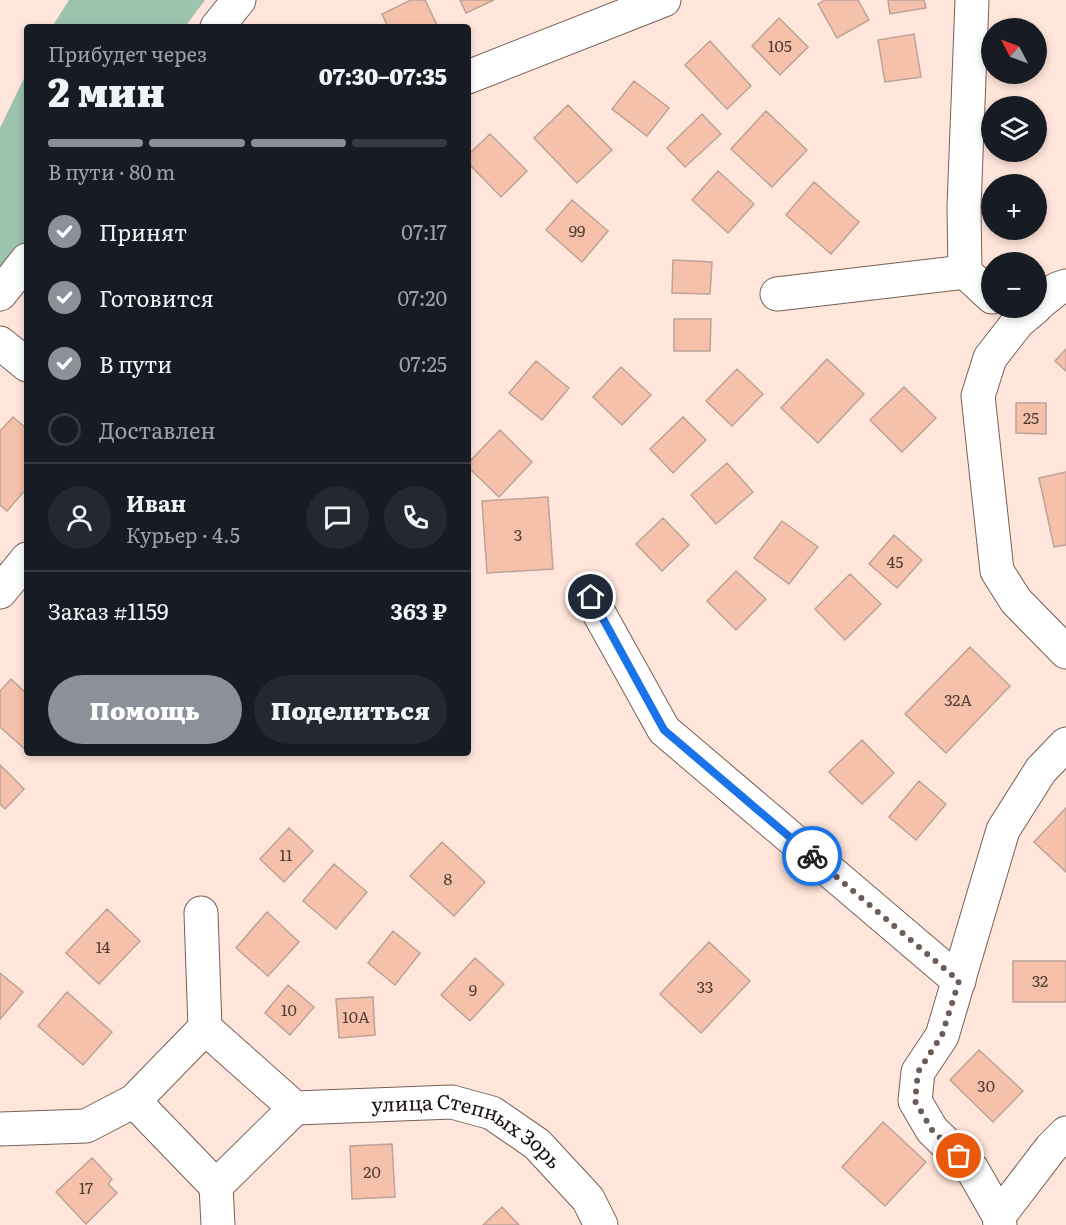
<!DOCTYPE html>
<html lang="ru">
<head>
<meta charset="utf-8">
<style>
	:root { --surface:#171b24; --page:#242831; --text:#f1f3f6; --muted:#9ea1a6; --line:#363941; --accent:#8c9099 }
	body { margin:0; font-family:Literata,serif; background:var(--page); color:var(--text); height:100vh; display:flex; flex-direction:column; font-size:22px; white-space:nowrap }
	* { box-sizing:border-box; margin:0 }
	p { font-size:20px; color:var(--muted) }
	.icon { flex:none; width:33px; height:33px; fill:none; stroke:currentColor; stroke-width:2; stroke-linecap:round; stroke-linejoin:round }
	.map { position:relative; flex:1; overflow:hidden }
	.panel { position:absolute; left:24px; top:24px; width:447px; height:732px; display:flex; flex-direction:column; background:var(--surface); border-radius:6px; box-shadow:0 3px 9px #0003 }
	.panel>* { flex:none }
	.needle { width:39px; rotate:311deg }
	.fabs { position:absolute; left:981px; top:18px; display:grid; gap:12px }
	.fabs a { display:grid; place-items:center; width:66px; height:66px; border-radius:50%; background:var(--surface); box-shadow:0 3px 9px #0003; font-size:30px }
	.pin { position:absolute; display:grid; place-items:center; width:51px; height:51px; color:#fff; margin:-26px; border:3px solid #fff; border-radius:50%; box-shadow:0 2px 6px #0007 }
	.courier { position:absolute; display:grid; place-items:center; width:60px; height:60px; margin:-30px; border:4px solid #1a73e8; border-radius:50%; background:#fff; color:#222; box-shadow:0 2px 8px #0007 }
	.summary em { font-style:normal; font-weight:800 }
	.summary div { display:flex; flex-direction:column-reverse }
	.summary { display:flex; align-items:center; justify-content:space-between; height:102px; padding:0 24px }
	h1 { font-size:39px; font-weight:800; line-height:45px }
	.bar { display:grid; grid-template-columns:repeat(4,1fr); gap:9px 6px; align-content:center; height:72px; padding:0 24px }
	.bar i { height:8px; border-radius:4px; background:var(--line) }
	.bar .selected { background:var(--accent) }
	.bar p { grid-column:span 4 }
	.line { display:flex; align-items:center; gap:15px; padding:0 24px; border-top:2px solid var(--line) }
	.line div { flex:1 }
	.round { display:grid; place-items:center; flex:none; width:63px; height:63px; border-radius:32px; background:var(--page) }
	ol { padding:0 24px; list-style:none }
	li { display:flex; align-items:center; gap:18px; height:66px }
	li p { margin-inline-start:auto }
	li .icon { padding:6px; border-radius:50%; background:var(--accent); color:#fff; stroke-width:4 }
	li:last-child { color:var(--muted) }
	li i { width:33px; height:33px; border:3px solid var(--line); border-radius:50% }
	.button { display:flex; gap:12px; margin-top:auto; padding:12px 24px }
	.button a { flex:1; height:69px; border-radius:36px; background:var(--accent); color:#fff; font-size:24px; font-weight:800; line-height:69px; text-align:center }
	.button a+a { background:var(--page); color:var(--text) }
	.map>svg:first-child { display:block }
	.green { fill:#9bc3ae }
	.building { fill:#f6c1aa; stroke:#bba398; stroke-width:1.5 }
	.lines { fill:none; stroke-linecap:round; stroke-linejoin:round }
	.minor-casing { stroke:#766157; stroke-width:35 }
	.minor { stroke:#fff; stroke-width:33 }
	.done { stroke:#6b5c56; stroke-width:6; stroke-dasharray:0 10.8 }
	.route { stroke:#1a73e8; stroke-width:8 }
	.labels { text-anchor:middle; stroke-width:6; stroke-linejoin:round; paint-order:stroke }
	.number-label { font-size:16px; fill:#523e36 }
	.street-label { font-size:20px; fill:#1b130f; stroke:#ffe5da }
</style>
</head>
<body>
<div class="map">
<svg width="1066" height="1225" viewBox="0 0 1066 1225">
	<rect width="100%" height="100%" fill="#ffe5da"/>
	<path class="green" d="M69,0h136l-20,27h-133z
		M27,72v179l-27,36v-159z"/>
	<path class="building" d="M411,0h14l13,27h-50l-6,-13z
		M460,0h34l-28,13z
		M825,0h33l11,20 -32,18 -19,-34z
		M888,0h36l2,8 -36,6z
		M779,18l29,29 -28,28 -28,-29z
		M914,34l7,43 -36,5 -7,-42z
		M710,41l41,45 -24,23 -42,-44z
		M634,81l35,27 -22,28 -35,-27z
		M568,105l44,45 -35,33 -43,-45z
		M766,111l41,39 -35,37 -41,-38z
		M702,114l19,20 -36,33 -18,-19z
		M490,134l37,37 -26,26 -33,-34v-8z
		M718,171l36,33 -26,29 -36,-33z
		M814,182l45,40 -28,32 -45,-39z
		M572,200l36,31 -26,31 -36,-32z
		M673,260l39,2 -2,32 -38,-1z
		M674,319h37l-1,32h-36z
		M1066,349v22l-11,-10z
		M827,359l37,35 -46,49 -37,-35z
		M536,361l33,27 -27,32 -33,-27z
		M621,367l30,28 -29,30 -29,-28z
		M737,369l26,25 -31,32 -26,-25z
		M904,387l32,31 -34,34 -32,-32z
		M1016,403h30v31l-30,-1z
		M13,417l14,12v59l-20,23 -7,-6v-74z
		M683,417l23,23 -33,33 -23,-24z
		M500,430l32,32 -33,35 -31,-30v-4z
		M727,463l26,29 -37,32 -25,-29z
		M1066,472v73l-12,2 -15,-69z
		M548,497l5,72 -66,4 -5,-72z
		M663,518l26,27 -27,26 -26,-27z
		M782,521l36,26 -29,37 -35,-26z
		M894,535l28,25 -25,28 -28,-24z
		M736,571l30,28 -30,31 -29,-29z
		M850,574l31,30 -36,36 -30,-31z
		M970,647l40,39 -64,67 -41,-39z
		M11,679l16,15v57l-27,-24v-36z
		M862,740l32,33 -32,31 -33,-32z
		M0,765l24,24 -19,20 -5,-5z
		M919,781l27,23 -30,36 -27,-23z
		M1066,808v64l-32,-30z
		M289,828l24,23 -29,31 -24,-23z
		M442,842l43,40 -31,34 -44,-40z
		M334,864l33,28 -31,37 -33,-28z
		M107,909l33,32 -41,43 -33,-31z
		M267,912l32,30 -31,34 -32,-28z
		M393,931l27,22 -25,32 -27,-22z
		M709,942l41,39 -49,52 -41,-39z
		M475,958l29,26 -34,37 -29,-26z
		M1013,961h53v41h-53z
		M0,973l23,19 -23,27z
		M288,985l26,22 -24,28 -25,-22z
		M67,992l45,40 -29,33 -45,-39z
		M373,997l2,38 -36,3 -3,-39z
		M979,1050l44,41 -30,31 -43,-42z
		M883,1122l43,40 -41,44 -43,-39z
		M392,1144l3,53 -43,2 -2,-53z
		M92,1158l20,21 -4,5 9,9 -31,31 -30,-32z
		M502,1207l17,18h-36z"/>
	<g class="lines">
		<g class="minor-casing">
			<g id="minor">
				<path d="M972,0l-8,207 1,65 27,25"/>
				<path d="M217,27l22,-27"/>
				<path d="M468,77l196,-77"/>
				<path d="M0,294l27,-34"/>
				<path d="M777,294l188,-22"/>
				<path d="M1036,306l21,-17 9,-3"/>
				<path d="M1035,308l-17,14 -28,36 -12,38 19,175 19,30 50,51"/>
				<path d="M0,343l27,22"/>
				<path d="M0,592l27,-33"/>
				<path d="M590,597l74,133 295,251"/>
				<path d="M201,913l4,115"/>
				<path d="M134,1101l82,85 2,39"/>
				<path id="s1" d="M0,1129l86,-3 48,-25 71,-73 90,80 157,-6 40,11 45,31 51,55 13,26"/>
				<path d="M216,1186l79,-78"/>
				<path d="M999,1216l52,-68 15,-15"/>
				<path d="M1000,1225l-1,-9 -27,-47 -40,-39 -17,-29 3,-29 24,-36 61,-206 38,-60 25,-26"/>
			</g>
		</g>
		<use href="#minor" class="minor"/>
	</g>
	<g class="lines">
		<path class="done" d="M812,856l147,125 -17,54 -24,37 -3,29 17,29 27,26"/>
		<path class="route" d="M591,597l73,133 148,126"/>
	</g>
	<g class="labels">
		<g class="number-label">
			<text x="780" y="52">105</text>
			<text x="577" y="237">99</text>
			<text x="1031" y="424">25</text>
			<text x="518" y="541">3</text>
			<text x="895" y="568">45</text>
			<text x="958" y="706">32А</text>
			<text x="286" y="861">11</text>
			<text x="448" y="885">8</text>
			<text x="103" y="953">14</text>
			<text x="1040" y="987">32</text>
			<text x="705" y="993">33</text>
			<text x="473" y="996">9</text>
			<text x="289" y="1016">10</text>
			<text x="356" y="1023">10А</text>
			<text x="986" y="1092">30</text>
			<text x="372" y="1178">20</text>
			<text x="86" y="1194">17</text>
		</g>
		<g class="street-label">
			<text dy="7" stroke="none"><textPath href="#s1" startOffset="542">улица Степных Зорь</textPath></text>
		</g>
	</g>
</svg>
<div class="fabs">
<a><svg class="needle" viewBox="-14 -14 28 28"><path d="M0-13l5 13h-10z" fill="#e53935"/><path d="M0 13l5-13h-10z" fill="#9ea1a6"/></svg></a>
<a><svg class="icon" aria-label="layers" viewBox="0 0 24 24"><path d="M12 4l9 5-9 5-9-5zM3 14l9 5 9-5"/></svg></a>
<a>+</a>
<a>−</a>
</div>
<div class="pin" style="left:959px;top:1156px;background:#ea580c"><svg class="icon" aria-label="bag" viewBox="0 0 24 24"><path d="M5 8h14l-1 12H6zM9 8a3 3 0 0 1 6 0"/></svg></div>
<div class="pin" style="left:591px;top:597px;background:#1f2937"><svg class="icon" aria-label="home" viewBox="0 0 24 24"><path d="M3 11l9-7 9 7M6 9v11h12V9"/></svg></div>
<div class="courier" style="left:812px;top:856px"><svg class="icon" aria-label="bike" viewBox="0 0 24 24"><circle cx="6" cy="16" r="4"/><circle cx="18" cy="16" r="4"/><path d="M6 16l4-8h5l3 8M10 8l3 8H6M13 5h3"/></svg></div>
<section class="panel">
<div class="summary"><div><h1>2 мин</h1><p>Прибудет через</p></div><em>07:30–07:35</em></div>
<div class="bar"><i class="selected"></i><i class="selected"></i><i class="selected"></i><i></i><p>В пути · 80 m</p></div>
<ol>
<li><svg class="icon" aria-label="check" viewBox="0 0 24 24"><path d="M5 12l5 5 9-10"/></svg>Принят<p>07:17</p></li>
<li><svg class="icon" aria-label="check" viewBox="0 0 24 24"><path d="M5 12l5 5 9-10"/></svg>Готовится<p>07:20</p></li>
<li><svg class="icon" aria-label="check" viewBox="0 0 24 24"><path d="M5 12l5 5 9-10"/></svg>В пути<p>07:25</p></li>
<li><i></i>Доставлен</li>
</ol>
<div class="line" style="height:108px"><a class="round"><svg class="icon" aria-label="person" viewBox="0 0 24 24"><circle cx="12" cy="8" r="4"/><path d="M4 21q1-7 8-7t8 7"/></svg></a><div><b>Иван</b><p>Курьер · 4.5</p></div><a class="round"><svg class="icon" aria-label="chat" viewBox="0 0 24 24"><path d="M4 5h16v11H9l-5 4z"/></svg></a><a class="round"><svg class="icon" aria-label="phone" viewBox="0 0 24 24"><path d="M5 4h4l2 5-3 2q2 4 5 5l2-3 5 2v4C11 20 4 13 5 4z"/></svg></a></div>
<div class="line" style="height:78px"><div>Заказ #1159</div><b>363 ₽</b></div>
<div class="button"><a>Помощь</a><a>Поделиться</a></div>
</section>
</div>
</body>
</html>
